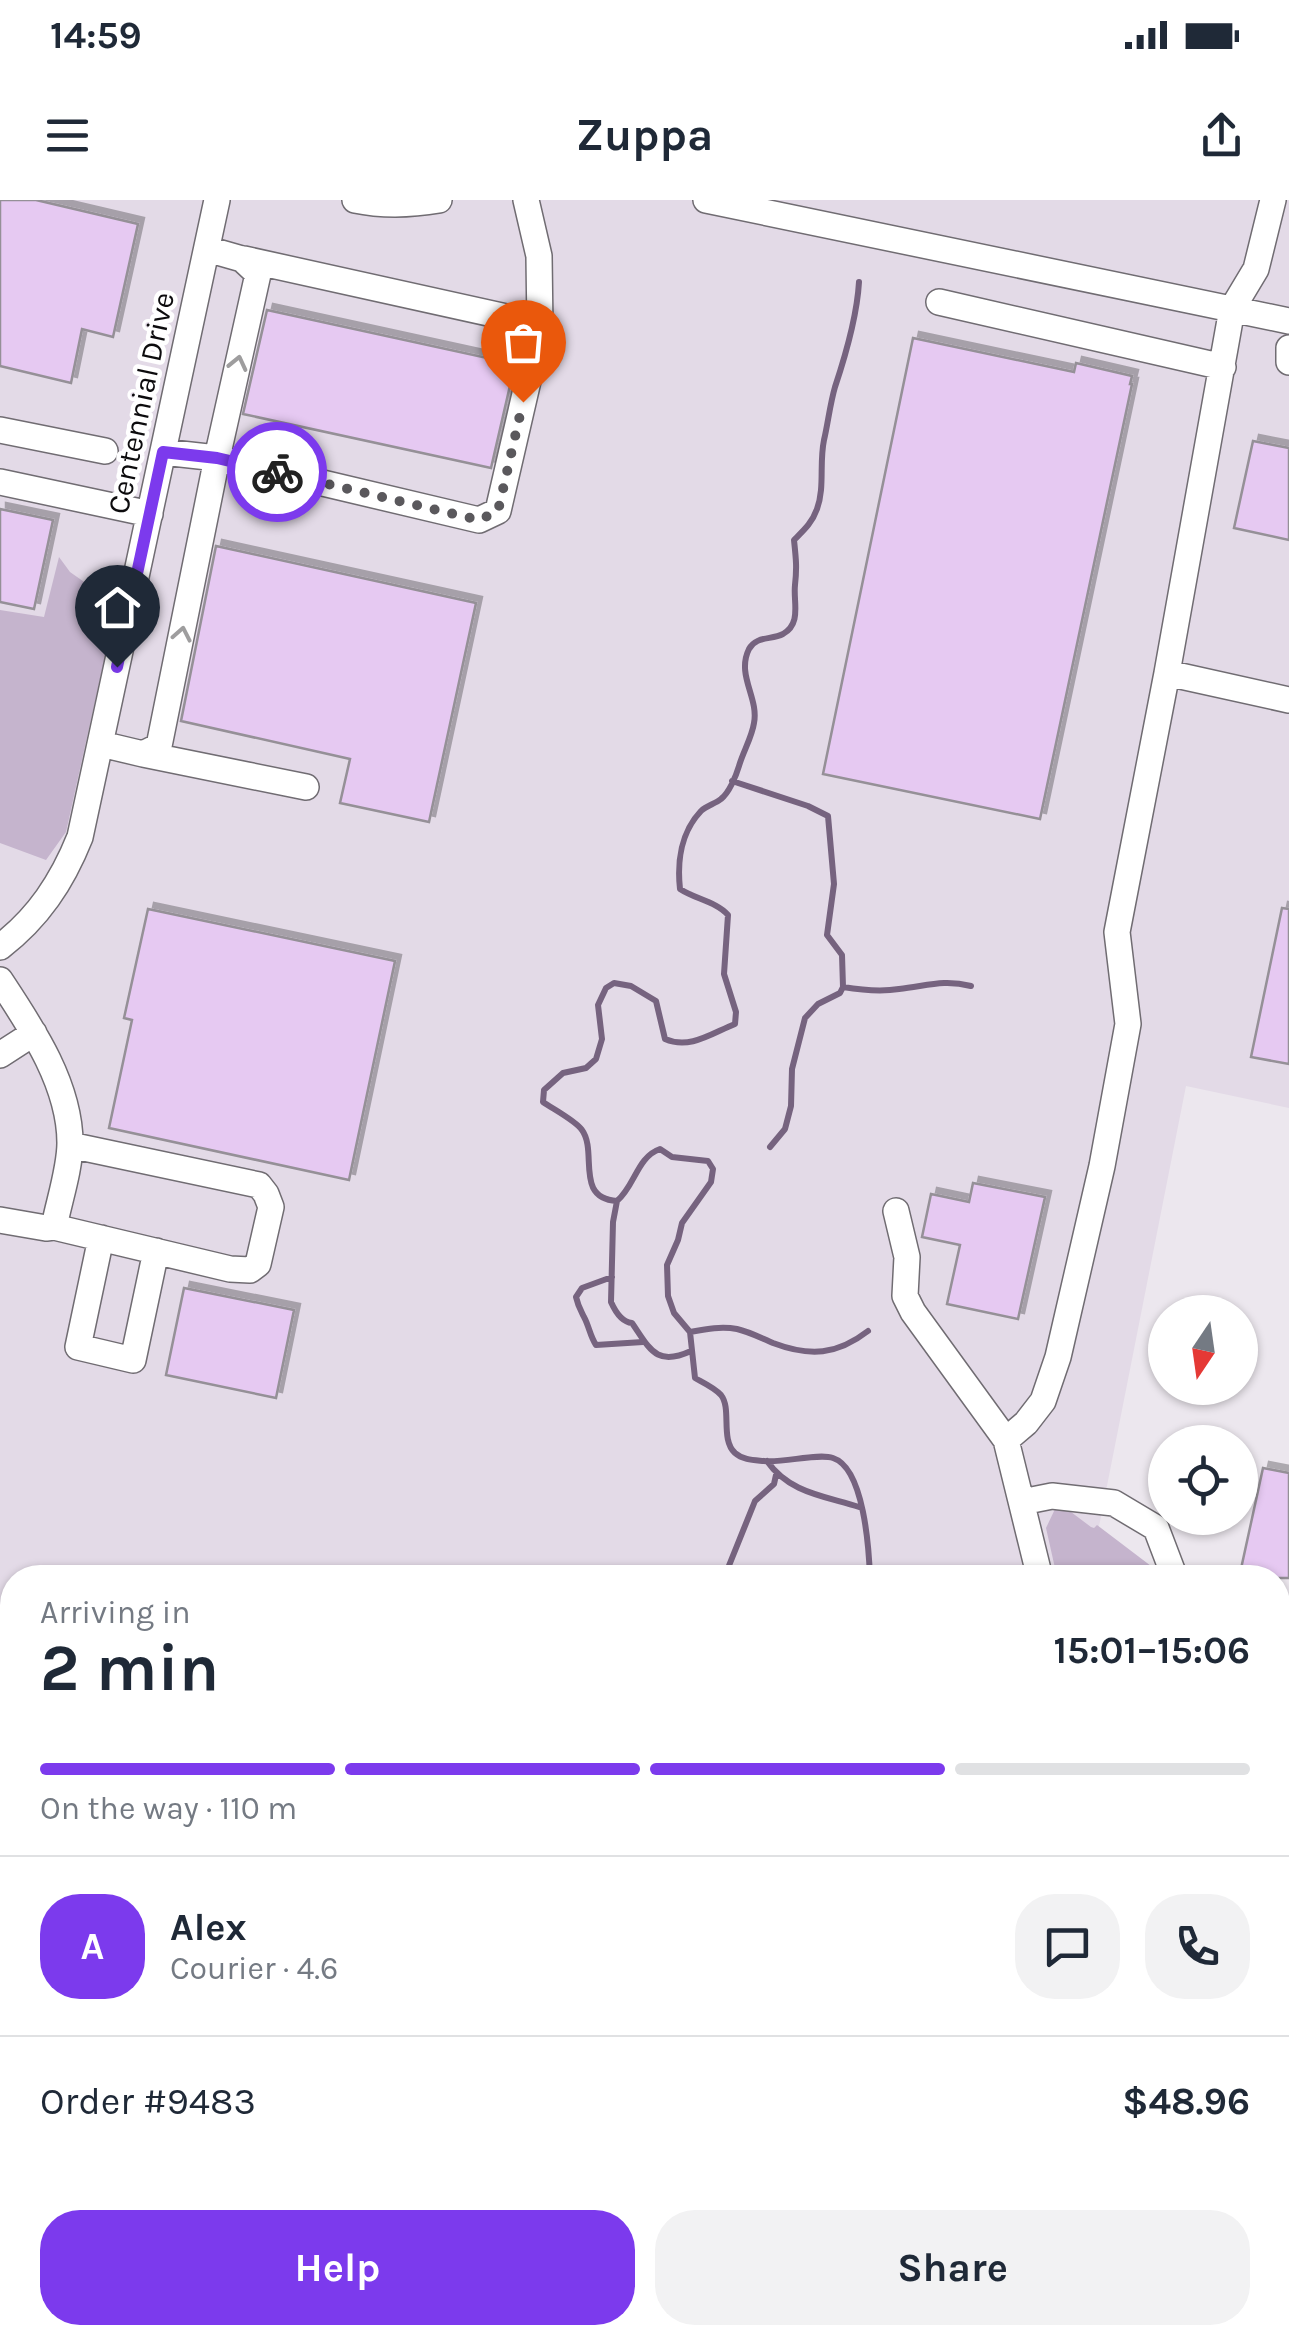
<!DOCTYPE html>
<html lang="en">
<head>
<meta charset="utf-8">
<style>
	:root { --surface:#fff; --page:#f2f2f3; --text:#1f2937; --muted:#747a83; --line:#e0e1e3; --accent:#7c3aed }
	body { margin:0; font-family:Karla,sans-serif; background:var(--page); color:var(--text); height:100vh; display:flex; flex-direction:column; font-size:38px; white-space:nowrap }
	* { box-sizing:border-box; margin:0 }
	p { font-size:32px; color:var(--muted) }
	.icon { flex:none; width:55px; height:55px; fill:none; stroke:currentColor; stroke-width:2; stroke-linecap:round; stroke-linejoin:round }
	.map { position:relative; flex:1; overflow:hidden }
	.sheet { position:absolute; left:0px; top:1365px; width:1290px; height:780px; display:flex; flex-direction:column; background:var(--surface); border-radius:40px 40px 0 0; box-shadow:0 2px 8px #0004 }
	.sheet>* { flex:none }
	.needle { width:65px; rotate:193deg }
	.fabs { position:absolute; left:1148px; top:1095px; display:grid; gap:20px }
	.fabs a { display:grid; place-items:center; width:110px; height:110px; border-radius:50%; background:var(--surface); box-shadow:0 2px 8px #0004; font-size:50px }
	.pin { position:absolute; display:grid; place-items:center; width:85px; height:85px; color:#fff; margin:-102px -42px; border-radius:50% 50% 50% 0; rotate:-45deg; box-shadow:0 0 10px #0007 }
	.pin .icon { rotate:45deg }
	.courier { position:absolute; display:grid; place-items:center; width:100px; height:100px; margin:-50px; border:8px solid #7c3aed; border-radius:50%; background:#fff; color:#222; box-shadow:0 2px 12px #0007 }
	.overview em { font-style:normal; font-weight:700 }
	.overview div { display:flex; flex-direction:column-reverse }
	.overview { display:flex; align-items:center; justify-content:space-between; height:170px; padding:0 40px }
	h1 { font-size:65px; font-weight:700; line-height:75px }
	.bar { display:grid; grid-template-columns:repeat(4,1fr); gap:15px 10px; align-content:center; height:120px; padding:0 40px }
	.bar i { height:12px; border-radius:8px; background:var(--line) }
	.bar .active { background:var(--accent) }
	.bar p { grid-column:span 4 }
	.line { display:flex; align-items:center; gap:25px; padding:0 40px; border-top:2px solid var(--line) }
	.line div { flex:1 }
	.round { display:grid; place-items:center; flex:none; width:105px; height:105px; border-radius:40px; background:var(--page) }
	.cta { display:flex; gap:20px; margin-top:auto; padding:20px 40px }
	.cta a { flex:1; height:115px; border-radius:40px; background:var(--accent); color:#fff; font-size:40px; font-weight:700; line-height:115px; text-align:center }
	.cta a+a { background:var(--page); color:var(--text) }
	.status { display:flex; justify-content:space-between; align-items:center; height:70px; padding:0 50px; background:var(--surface); direction:ltr }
	.status svg { height:28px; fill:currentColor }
	header { display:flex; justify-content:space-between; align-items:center; height:130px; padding:0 40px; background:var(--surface); font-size:45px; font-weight:700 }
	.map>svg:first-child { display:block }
	.built { fill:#e3dae7 }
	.green { fill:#c5b4cd }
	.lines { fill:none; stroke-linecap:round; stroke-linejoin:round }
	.stream { stroke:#76637f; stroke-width:6 }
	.building { fill:#e6c9f2; stroke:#959097; stroke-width:2.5; filter:url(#shadow) }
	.minor-casing { stroke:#706c72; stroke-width:28 }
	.minor { stroke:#fff; stroke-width:25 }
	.oneway { stroke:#9e9d9e }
	.done { stroke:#5a585c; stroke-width:10; stroke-dasharray:0 18 }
	.route { stroke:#7c3aed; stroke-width:12 }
	.labels { text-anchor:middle; stroke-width:9; stroke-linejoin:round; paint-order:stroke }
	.street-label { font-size:30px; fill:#0c0b0d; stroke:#fff }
</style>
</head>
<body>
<div class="status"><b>14:59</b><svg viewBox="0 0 49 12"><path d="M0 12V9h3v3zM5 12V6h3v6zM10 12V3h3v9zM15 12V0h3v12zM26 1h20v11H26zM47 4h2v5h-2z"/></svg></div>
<header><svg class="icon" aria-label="menu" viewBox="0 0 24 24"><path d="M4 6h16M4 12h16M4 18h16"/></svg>Zuppa<svg class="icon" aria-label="share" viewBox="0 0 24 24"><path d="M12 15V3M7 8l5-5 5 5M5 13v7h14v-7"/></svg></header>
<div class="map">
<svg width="1289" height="2145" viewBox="0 0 1289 2145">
	<defs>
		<filter id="shadow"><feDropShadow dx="6" dy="-6" stdDeviation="0" flood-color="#0004"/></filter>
	</defs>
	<rect width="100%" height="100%" fill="#ece7ee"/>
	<path class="built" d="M0,0h1289v908l-103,-22 -97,491 -1077,1v81l-12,-2z
		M162,2132l768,1 -3,12h-768z"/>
	<path class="green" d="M59,357l11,15 27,19 12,47 -43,194 -20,28 -46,-17v-233l44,7z
		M1055,1309h15l1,3 20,15 3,1 3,-3 54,41 3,11h-97l-11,-49z
		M1278,1805l11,1v237l-5,-1 -6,-14z"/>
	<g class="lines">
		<path class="stream" d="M859,82c-2,35 -13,72 -24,105 -5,17 -7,36 -11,53 -5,24 1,47 -7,69 -5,14 -13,21 -23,31 2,19 3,27 1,45 -2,17 7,38 -12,49 -12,6 -27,2 -34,15 -13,26 10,49 5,74 -2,14 -11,29 -15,43 -3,10 -10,27 -18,33 -6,5 -14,6 -20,12 -20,21 -24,51 -21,78 15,10 37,13 48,26l-4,59 12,38 -1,12c-23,9 -45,26 -70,15l-9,-38 -25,-15 -17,-3 -8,5 -8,17 4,34 -6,20 -10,9 -23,5 -19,17 -1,12c10,7 33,19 39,28 16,22 -8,68 35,71 18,-15 20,-44 43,-52l12,8 36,4 5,8 -2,13 -29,41 -4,17 -11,25 1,31 6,17 16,19 5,46c9,5 20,10 26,17 11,14 -1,44 14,58 8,7 19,7 29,8 20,2 54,-8 69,-3 31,10 36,91 37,120
			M732,581l76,25 20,10 6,68 -7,51 15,20 1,32 -3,6 -22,11 -13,14 -13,51 -1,37 -6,23 -15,18
			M843,787c18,3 38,5 56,2 28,-3 44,-10 72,-3
			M617,1001l-4,21 -2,80c4,9 10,20 21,21 18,26 24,44 59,28
			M612,1077l-30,11 -6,9c2,9 4,12 8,20 5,9 6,19 12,28l47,-3
			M690,1132c16,-3 31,-6 47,-3 13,3 24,9 36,14 37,14 64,12 95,-12
			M767,1261c22,32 58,35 92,46
			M724,1378l31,-77 19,-17 2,-9
			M614,2132l8,13
			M739,2132l7,13"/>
	</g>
	<path class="building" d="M0,0h36l102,24 -25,113 -31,-8 -11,54 -71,-17z
		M267,110l248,54 -24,104 -248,-54z
		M913,138l161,34 2,-9 56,13 -2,8h2l-92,435 -217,-45z
		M1253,241l36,7v92l-55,-12z
		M0,309l53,11 -19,89 -34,-7z
		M216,346l260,57 -47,219 -89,-19 10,-44 -169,-38z
		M1282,708l7,1v155l-38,-7z
		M148,709l247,52 -46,219 -240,-52 23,-108 -8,-2z
		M973,983l72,14 -27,122 -71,-15 13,-59 -38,-8 9,-43 38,8z
		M184,1088l110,22 -18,88 -110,-23z
		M1263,1268l26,5v105h-50z"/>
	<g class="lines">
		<g class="minor-casing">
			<path id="minor" d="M355,0c29,6 55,5 84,0
				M706,0l583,121
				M1273,0l-17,69 -24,40 -65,364 122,27
				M244,59l276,61 20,9
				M939,102l284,65
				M1289,148v14
				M0,230l105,21
				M163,252l54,6 262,62 19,-9 42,-182 -1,-73 -13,-56
				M0,282l150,32
				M101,544l42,10 163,33
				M143,554l16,-8 58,-288 41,-184 -16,-15 -35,-10
				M0,747c38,-29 62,-65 80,-110l137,-637
				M0,780c31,47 70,104 70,163 0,26 -11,58 -16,84l-8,1 -46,-8
				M0,855l34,-22
				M896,1011l11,46 -2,39 8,16 93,128 34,138
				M54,1027l176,42 20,1 8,-6 13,-57 -5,-13 -7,-9 -189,-40
				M101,1038l-23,109 55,13 23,-109
				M1006,1240l20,-17 17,-22 15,-44 44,-191 26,-142 -11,-92 50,-259
				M1022,1302l30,-6 62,7 42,25 19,50
				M1278,1493l11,4
				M1278,1563l11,2
				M1278,1622l11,-4
				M0,1761l12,-63
				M0,1789l12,20
				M1278,1790l11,2
				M1278,1921l11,2
				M0,2031l12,-67
				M1075,2132l6,13
				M1175,2145l1,-2
				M1250,2145l2,-13"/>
		</g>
		<use href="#minor" class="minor"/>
	</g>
	<defs><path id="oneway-chevron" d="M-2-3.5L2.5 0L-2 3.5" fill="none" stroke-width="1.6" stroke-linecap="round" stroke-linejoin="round" transform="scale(2.5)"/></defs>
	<g class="oneway">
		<use href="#oneway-chevron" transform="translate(238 163) rotate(-77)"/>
		<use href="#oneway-chevron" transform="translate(182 434) rotate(-79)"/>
	</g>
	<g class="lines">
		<path class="done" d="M277,272l202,48 19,-9 25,-109"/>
		<path class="route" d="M117,467l46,-215 54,6 60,14"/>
	</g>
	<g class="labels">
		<g class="street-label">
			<text transform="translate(141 203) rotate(-78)" y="10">Centennial Drive</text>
		</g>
	</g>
</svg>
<div class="fabs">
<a><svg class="needle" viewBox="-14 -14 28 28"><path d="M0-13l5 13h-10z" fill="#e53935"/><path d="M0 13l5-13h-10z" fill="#747a83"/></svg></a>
<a><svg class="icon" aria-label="locate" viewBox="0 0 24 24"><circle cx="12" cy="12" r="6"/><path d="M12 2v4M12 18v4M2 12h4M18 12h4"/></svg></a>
</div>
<div class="pin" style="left:523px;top:202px;background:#ea580c"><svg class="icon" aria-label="bag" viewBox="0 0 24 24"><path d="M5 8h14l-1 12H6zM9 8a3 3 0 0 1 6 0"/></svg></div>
<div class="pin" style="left:117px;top:467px;background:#1f2937"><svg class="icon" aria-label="home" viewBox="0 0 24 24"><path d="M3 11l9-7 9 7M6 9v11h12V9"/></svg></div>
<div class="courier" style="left:277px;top:272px"><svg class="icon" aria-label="bike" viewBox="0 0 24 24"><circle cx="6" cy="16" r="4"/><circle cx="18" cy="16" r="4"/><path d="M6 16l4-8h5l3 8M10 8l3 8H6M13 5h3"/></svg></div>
<section class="sheet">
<div class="overview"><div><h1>2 min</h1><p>Arriving in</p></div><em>15:01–15:06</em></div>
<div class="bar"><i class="active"></i><i class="active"></i><i class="active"></i><i></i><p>On the way · 110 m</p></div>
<div class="line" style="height:180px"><b class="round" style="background:var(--accent);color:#fff">A</b><div><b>Alex</b><p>Courier · 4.6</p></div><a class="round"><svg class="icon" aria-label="chat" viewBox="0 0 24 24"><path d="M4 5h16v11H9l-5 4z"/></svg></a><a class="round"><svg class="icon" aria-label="phone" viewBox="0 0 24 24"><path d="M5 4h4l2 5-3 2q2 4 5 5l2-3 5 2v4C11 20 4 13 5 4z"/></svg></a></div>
<div class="line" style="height:130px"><div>Order #9483</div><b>$48.96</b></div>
<div class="cta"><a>Help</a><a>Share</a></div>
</section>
</div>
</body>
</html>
